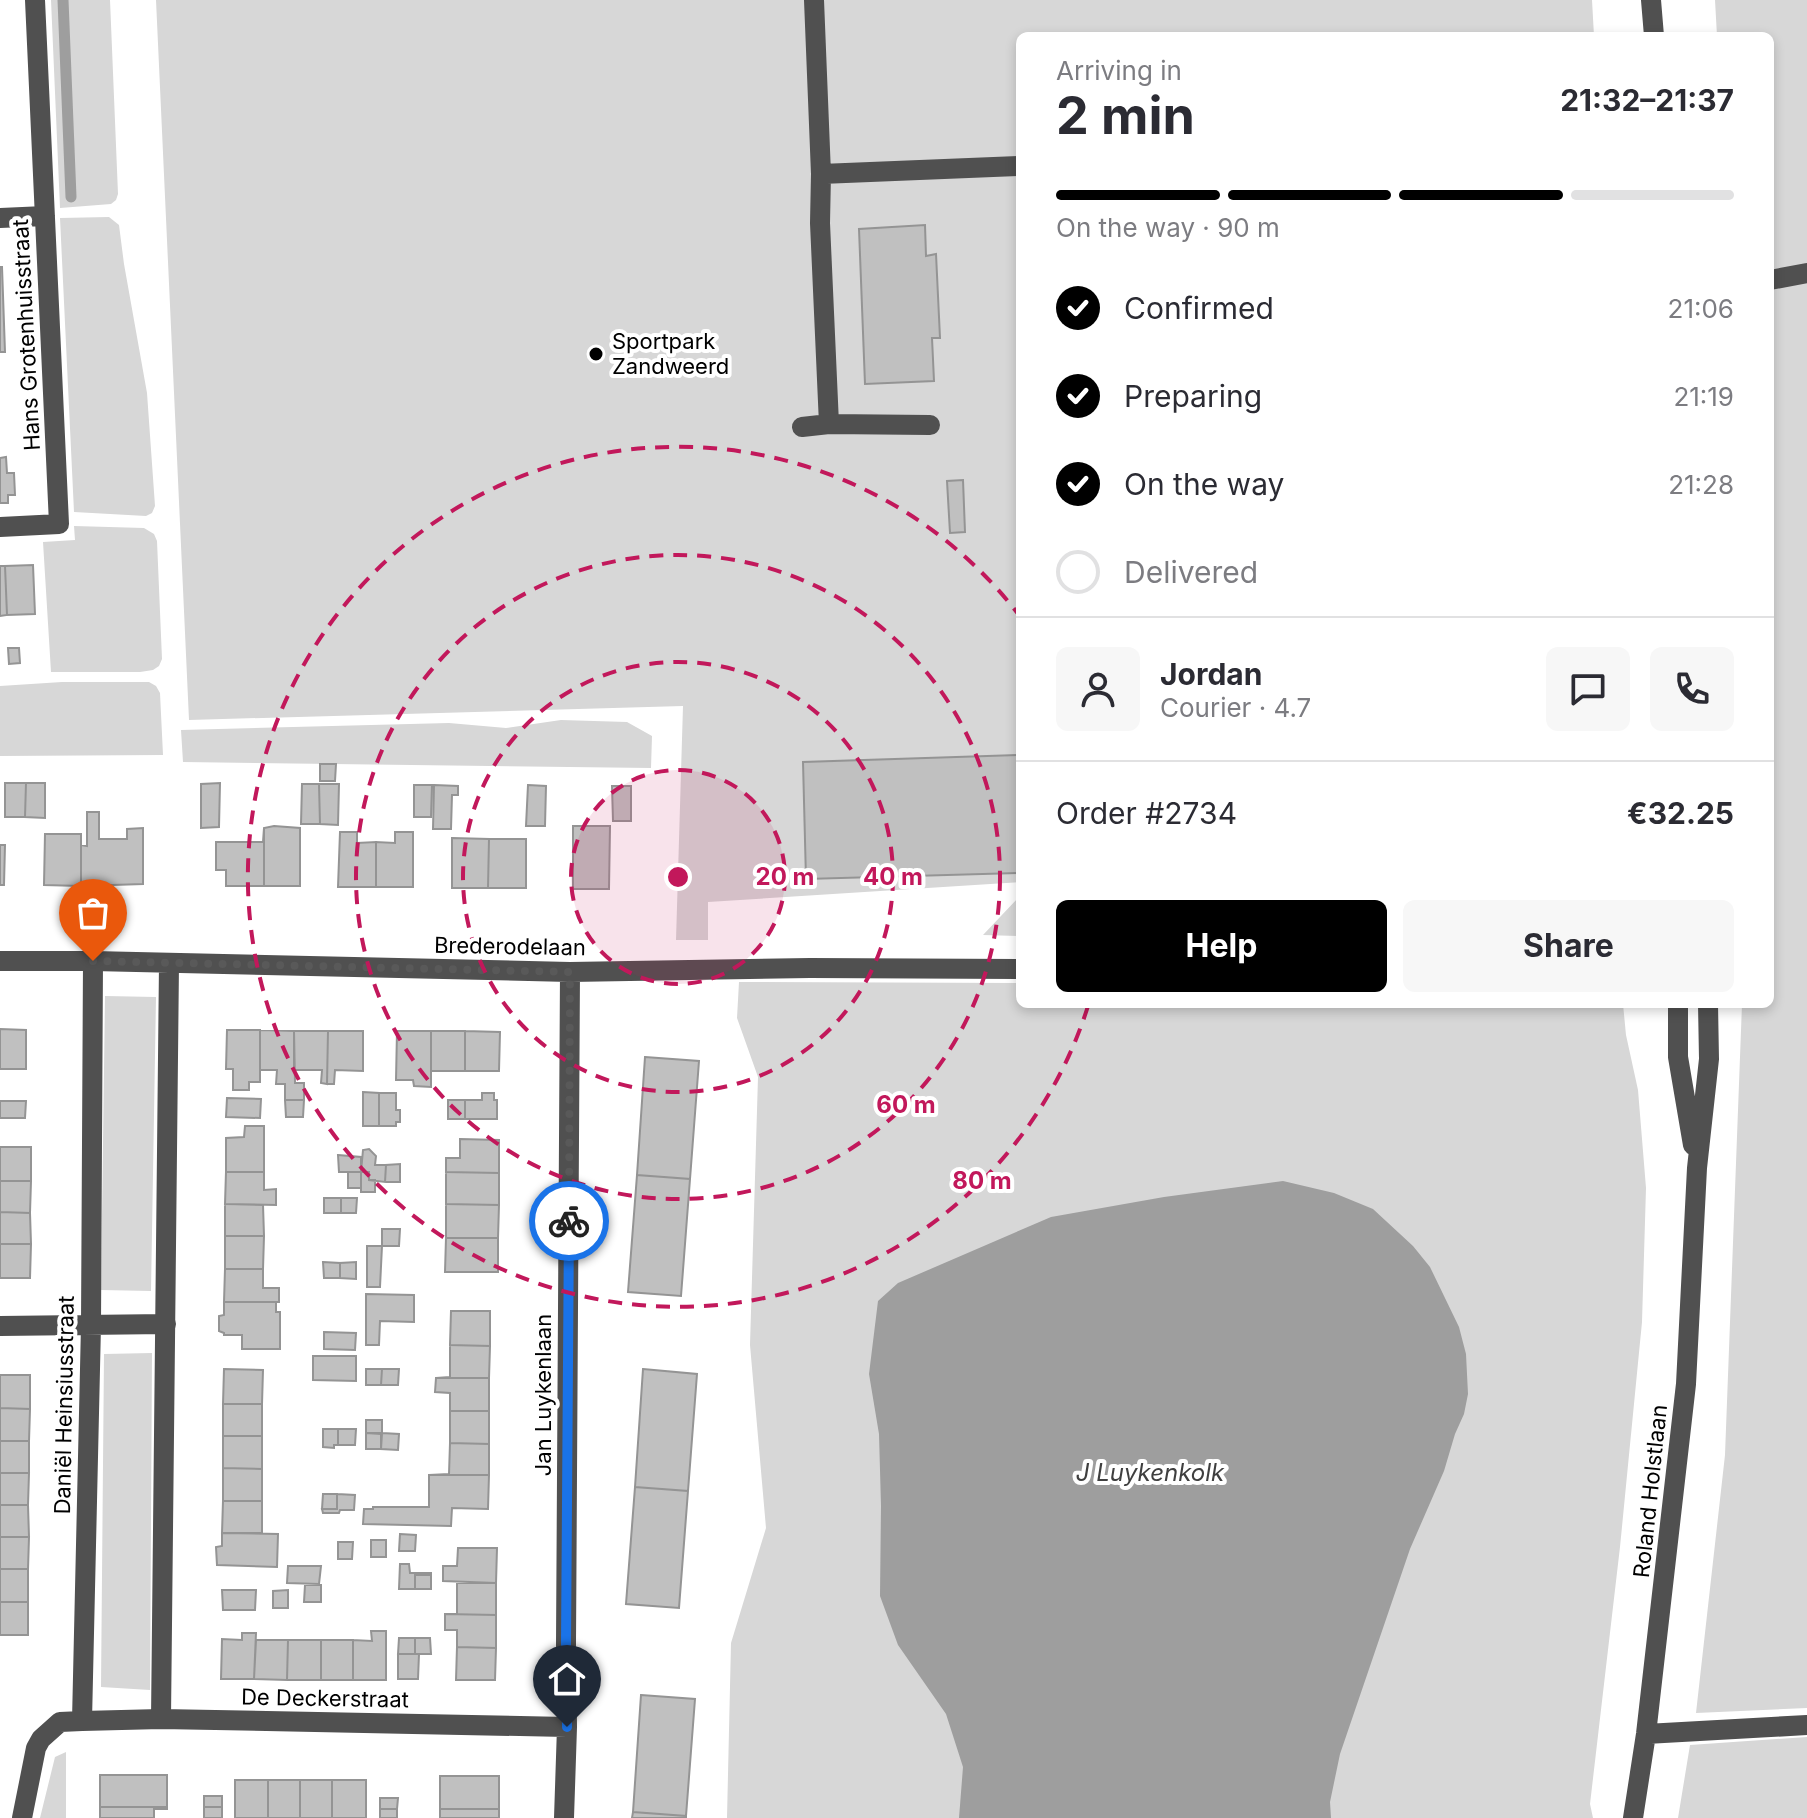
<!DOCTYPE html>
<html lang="en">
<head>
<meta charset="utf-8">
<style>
	:root { --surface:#fff; --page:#f7f7f7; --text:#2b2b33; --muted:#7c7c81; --line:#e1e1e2; --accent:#000 }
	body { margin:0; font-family:Inter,sans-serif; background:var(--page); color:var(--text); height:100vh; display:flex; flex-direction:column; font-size:30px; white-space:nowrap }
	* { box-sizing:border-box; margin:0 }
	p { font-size:26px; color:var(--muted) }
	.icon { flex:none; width:44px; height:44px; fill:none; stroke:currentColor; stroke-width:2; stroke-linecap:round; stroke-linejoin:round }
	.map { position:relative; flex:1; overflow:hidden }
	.sheet { position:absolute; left:1016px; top:32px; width:758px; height:976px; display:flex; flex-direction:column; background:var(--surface); border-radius:12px; box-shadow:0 4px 12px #0003 }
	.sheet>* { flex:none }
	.pin { position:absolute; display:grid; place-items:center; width:68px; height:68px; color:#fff; margin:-82px -34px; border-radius:50% 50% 50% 0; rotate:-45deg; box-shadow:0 0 8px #0007 }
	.pin .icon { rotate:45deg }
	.courier { position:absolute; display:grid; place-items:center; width:80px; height:80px; margin:-40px; border:6px solid #1a73e8; border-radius:50%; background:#fff; color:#222; box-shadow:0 2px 10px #0007 }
	.headline em { font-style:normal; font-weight:700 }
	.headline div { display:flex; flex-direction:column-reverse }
	.headline { display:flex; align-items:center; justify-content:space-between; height:136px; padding:0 40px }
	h1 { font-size:52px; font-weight:700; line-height:60px }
	.bar { display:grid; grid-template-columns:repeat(4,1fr); gap:12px 8px; align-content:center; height:96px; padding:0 40px }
	.bar i { height:10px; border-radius:6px; background:var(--line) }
	.bar .current { background:var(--accent) }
	.bar p { grid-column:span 4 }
	.line { display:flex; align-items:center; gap:20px; padding:0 40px; border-top:2px solid var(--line) }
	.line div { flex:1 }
	.round { display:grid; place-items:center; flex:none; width:84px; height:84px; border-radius:12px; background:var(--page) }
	ol { padding:0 40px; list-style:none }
	li { display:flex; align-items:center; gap:24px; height:88px }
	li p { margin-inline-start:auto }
	li .icon { padding:8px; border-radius:50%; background:var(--accent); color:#fff; stroke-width:4 }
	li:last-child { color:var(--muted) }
	li i { width:44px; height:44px; border:4px solid var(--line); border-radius:50% }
	.primary-button { display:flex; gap:16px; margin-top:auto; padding:16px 40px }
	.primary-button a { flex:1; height:92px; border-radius:12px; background:var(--accent); color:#fff; font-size:32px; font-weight:700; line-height:92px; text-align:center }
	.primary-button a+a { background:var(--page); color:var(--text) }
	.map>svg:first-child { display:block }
	.green { fill:#d7d7d7 }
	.water { fill:#9e9e9e }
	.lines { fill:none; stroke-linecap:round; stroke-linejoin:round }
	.stream { stroke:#9e9e9e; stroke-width:11 }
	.building { fill:#c0c0c0; stroke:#949494; stroke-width:2 }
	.minor { stroke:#505050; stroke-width:20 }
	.done { stroke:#595959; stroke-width:8; stroke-dasharray:0 14.4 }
	.route { stroke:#1a73e8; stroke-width:10 }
	.ring { fill:none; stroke:#c2185b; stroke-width:4; stroke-dasharray:14 10 }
	.poi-dot { fill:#000; stroke:#fff; stroke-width:3 }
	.labels { text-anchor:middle; stroke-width:8; stroke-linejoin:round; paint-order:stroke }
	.street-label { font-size:22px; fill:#000; stroke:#fff }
	.poi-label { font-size:22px; fill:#000; stroke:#fff; text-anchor:start }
	.water-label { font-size:24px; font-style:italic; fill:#3f3f3f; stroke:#fff }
	.centre { fill:#c2185b; stroke:#fff; stroke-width:4 }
	.ring-label { font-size:24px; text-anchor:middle; font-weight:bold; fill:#c2185b; stroke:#fff; stroke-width:8; stroke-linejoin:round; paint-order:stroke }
</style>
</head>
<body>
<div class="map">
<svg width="1807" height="1818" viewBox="0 0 1807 1818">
	<rect width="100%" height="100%" fill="#fff"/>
	<path class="green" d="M51,0h59l8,194 -2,6 -5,4 -51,4z
		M156,0h1436l2,36h-574v846l-312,20v38h-32l7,-234 -494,14z
		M1715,0h92v1708l-111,5 29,-258 17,-451h28v-968h-53z
		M109,217l10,8 5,39 23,129 8,113 -3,7 -6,3 -72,-4 -14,-294z
		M74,526l70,2 10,6 3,7 5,118 -3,7 -6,4 -13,2h-89l-8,-130 32,-2z
		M62,682h87l7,4 4,7 3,62 -163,1v-70z
		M561,720l66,2 25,14 -1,32 -468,-6 -2,-32 268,-7 57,5z
		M1020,896v40l-37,-1z
		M739,982l281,1v21h603l3,31 12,55 8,98 -4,134 -22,225 -30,257 3,14h-866l4,-175 35,-115 -16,-183 8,-268 -21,-59z
		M105,996l51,1 -5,294 -50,-1z
		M152,1353l-2,337 -49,-3 3,-333z
		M1807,1737v81h-129l12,-73z
		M66,1752v66h-26l15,-61z"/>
	<path class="water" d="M1283,1181l51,12 39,16 40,37 17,21 29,60 7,27 2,40 -4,20 -9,20 -11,37 -34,78 -70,205 -10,48 1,16h-372l4,-51 -17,-53 -48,-69 -18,-49 1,-90 -2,-72 -10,-60 9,-73 20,-18 153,-66 113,-20z"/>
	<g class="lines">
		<path class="stream" d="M63,0l8,197"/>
	</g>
	<path class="building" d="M925,225l1,31 10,-2 4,84h-8l2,43 -69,3 -6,-155z
		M0,267h2l3,85h-5z
		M6,457l1,16h7l1,22h-7v8h-8v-45z
		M963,480l2,52 -15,1 -3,-52z
		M33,565l2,49 -28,1 -2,-49z
		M0,566h5l2,49 -7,1z
		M8,648h11l1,15 -11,1z
		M1020,755v118l-214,6 -3,-117z
		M320,764h16l-1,17h-15z
		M5,783h21l-1,34h-20z
		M26,783h19v35l-20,-1z
		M220,783l-1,44 -18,1v-44z
		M302,784h17l1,40h-19z
		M319,784h20l-1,41 -18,-1z
		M414,785h18l-1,32h-17z
		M434,785l24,1v9h-6l-1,34h-18z
		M528,785l18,1 -1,40h-19z
		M612,786h19v35h-18z
		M87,812h12v27h28v-10l16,-1v56l-62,2v-41l6,1z
		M274,826l26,2v58h-36v-58z
		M573,826h37l-1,63h-36z
		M264,828v58h-38v-16h-10v-28h47z
		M340,832h17v11l19,-1v45h-38z
		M395,832h18v55h-37v-45l19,1z
		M45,834h36v52l-37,-1z
		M452,838l37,1 -1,49h-36z
		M489,839h37v49h-38z
		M0,845h5l-1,40h-4z
		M0,1029l26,1v39h-26z
		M227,1030h33v52h-11v8h-16v-21h-7z
		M260,1030l34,1 1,52h9v17h-19v-16h-9l1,-14h-17z
		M294,1031h34l-1,53 -6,-1 1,-13h-28z
		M328,1031h35v40l-28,-1 -1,14h-7z
		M397,1031h34v56l-17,-1 -1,-6h-17z
		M431,1031h34v40h-34z
		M465,1031l35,1 -1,39h-34z
		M645,1057l54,4 -9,118 -53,-4z
		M363,1092l16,1v33h-16z
		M379,1093h17v17h4v12h-4v4h-17z
		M482,1093h12v7h3v19h-32v-19h17z
		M227,1098l34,1 -1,19 -34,-1z
		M285,1100h19l-1,17h-17z
		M448,1100h17v19h-17z
		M0,1101h26l-1,17h-25z
		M245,1126h19v46h-38v-34l18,-1z
		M460,1139l39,1v33l-53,-1v-14h14z
		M0,1147h31v34h-31z
		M369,1149l7,7 -1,9h11l-1,17 -16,-2v-8h-8l2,-22z
		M338,1155l23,2v15h-22z
		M400,1164v18h-15l1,-17z
		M226,1172h38v18l12,-1v16l-51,-1z
		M348,1172h13v16h-13z
		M361,1172h8v8h6v12h-14z
		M446,1172l53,1v32l-53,-1z
		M637,1175l53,4 -9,117 -53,-4z
		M0,1181h31l-1,32 -30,-1z
		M324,1198h17v15h-17z
		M341,1198h16l-1,15h-15z
		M225,1204l38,1 1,31h-39z
		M446,1204l53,1 -1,33h-52z
		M0,1212l30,1 1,31h-31z
		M382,1229h18l-1,17h-17z
		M225,1236h39l-1,33h-38z
		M446,1238h52v34h-53z
		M0,1244h31l-1,34h-30z
		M367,1246h15l-2,41h-13z
		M323,1262l17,1v15h-16z
		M356,1262v17l-16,-1v-15z
		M225,1269h38v19h16v14h-55z
		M366,1294l48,1v27l-34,-1 -1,24h-13z
		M224,1302h55h-3v10h4v37h-38v-14h-18v-2l-5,-2v-15l5,-1z
		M451,1311h39v35l-40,-1z
		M324,1332l32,1 -1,17 -31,-1z
		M450,1345l40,1 -1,32h-53l14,-1z
		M313,1356h43v25l-43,-1z
		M224,1369l39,1 -1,34h-39z
		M366,1369h16l-1,16h-15z
		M382,1369h17l-1,16h-17z
		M643,1369l54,5 -9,117 -53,-4z
		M0,1375h30v34l-30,-1z
		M436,1378h53v33h-39v-18l-15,-1z
		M223,1404h39v32h-39z
		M0,1408l30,1 -1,32h-29z
		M450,1411h39v33l-39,-1z
		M366,1420h16v13h-16z
		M323,1429h15v16h-4v3l-11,-1z
		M338,1429h18l-1,16h-17z
		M366,1433l15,1v15h-15z
		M382,1433l17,1 -1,16 -17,-1z
		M223,1436h39v33l-39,-1z
		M0,1441h29v32h-29z
		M450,1443l39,1v31h-60l20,-1z
		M223,1468l39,1v32h-39z
		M0,1473h29l-1,32h-28z
		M429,1475h60l-1,34 -36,-1 -1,18 -88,-2 1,-15h9v-2h56z
		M635,1487l53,4 -9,117 -53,-4z
		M323,1494h14v15h-15z
		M337,1494l18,1 -1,15h-14l-1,3h-16l-1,-4h15z
		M223,1501h39v32h-40z
		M0,1505h28l1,32h-29z
		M222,1533l56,1 -1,33 -60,-2 -1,-18 6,-1z
		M400,1534l16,1 -1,16h-16z
		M0,1537h29l-1,32h-28z
		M371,1540h15v17h-15z
		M338,1542h15l-1,17h-14z
		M458,1548h39l-1,35 -53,-2v-15h14z
		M400,1564h9l1,9h21v2h-16v14h-16z
		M288,1566h33l-2,18 -32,-1z
		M0,1569h28v33h-28z
		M415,1575h16v14h-16z
		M457,1583h39v32l-51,-1h12z
		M305,1585h16v17h-17z
		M222,1590h34l-1,20h-32z
		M288,1590v18h-15v-17z
		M0,1602h28v33h-28z
		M445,1614l51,1v33l-39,-1v-17h-12z
		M371,1631h15v49h-33v-40l19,1z
		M242,1633h14l-2,46h-33l1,-40 20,1z
		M399,1638h16v16h-17z
		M415,1638h15l1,16h-16z
		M256,1640h32l-1,40 -33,-1z
		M288,1640h33v40h-34z
		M321,1640h32v40h-32z
		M457,1647l39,1 -1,32h-39z
		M398,1654h21l-1,25h-20z
		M641,1695l54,4 -9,117 -53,-4z
		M100,1775h67v32h-67z
		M440,1776h59v33h-59z
		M235,1780h33v38h-33z
		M268,1780h32v38h-32z
		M300,1780h32v38h-32z
		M332,1780h34v38h-34z
		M204,1796h18v11h-18z
		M380,1798h18l-1,11h-17z
		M100,1807h67v2h-13v9h-54z
		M204,1807h18v11h-18z
		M380,1809h17v9h-17z
		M440,1809h59v9h-59z
		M633,1812l53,4v2h-54z"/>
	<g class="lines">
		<path class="minor" d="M814,0l7,174 199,-8
			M1651,0l3,36
			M821,174l-1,49 9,201 101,1
			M0,218l45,-2
			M1770,280l37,-7
			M802,427l27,-3
			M0,527l59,-3 -24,-524
			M0,961h93l477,11 240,-4 210,1
			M1678,1004v53l15,88
			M0,1326l166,-2
			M161,1719l8,-756
			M82,1721l9,-396 2,-364
			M1646,1734l161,-9
			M22,1818l14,-70 5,-9 19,-17 22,-1 79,-2 406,8
			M564,1818l3,-91 -1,-83 4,-672
			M1633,1818l13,-84 40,-350 11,-216 12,-109 -1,-55"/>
	</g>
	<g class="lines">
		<path class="done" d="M93,961l477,11 -1,249"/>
		<path class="route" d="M567,1727l-1,-83 3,-423"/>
	</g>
	<circle cx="678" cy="877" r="107" fill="#c2185b" fill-opacity=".12"/>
	<g class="ring">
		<circle cx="678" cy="877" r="107"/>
		<circle cx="678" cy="877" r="215"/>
		<circle cx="678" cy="877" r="322"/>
		<path d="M1088 1006A430 430 0 1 1 1019 615"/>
	</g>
	<circle class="poi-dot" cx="596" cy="354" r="8"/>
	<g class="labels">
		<g class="street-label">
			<text transform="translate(26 335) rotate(-93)" y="8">Hans Grotenhuisstraat</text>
			<text transform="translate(510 946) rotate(1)" y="8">Brederodelaan</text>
			<text transform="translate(543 1395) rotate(-90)" y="8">Jan Luykenlaan</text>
			<text transform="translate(64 1405) rotate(-89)" y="8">Daniël Heinsiusstraat</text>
			<text transform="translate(1650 1491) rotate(-84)" y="8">Roland Holstlaan</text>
			<text transform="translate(325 1698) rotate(1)" y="8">De Deckerstraat</text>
		</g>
		<g class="poi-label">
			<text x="612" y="349">Sportpark<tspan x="612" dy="25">Zandweerd</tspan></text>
		</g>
		<g class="water-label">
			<text x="1150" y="1481">J Luykenkolk</text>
		</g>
	</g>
	<circle cx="678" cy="877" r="12" class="centre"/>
	<g class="ring-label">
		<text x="785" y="885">20 m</text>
		<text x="893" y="885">40 m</text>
		<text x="906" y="1113">60 m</text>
		<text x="982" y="1189">80 m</text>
	</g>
</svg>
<div class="pin" style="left:93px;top:961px;background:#ea580c"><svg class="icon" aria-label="bag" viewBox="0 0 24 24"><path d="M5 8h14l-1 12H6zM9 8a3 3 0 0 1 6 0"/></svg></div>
<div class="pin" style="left:567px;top:1727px;background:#1f2937"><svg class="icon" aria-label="home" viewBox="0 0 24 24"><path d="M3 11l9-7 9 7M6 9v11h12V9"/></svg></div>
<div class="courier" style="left:569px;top:1221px"><svg class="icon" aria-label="bike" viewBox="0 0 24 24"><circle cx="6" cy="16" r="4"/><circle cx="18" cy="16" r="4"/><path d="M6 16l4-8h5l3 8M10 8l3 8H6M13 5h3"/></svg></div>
<section class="sheet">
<div class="headline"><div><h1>2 min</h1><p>Arriving in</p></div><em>21:32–21:37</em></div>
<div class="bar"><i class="current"></i><i class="current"></i><i class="current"></i><i></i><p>On the way · 90 m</p></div>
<ol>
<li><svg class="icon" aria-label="check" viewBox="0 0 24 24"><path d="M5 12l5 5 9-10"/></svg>Confirmed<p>21:06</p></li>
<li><svg class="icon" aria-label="check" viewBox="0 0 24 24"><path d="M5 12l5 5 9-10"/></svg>Preparing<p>21:19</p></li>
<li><svg class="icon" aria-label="check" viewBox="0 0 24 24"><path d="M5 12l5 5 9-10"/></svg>On the way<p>21:28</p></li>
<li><i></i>Delivered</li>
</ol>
<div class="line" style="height:144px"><a class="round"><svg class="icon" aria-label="person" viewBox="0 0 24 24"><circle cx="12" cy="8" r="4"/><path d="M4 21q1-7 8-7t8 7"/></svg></a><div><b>Jordan</b><p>Courier · 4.7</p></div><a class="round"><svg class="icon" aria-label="chat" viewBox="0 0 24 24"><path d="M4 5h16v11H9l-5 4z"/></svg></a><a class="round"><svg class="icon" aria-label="phone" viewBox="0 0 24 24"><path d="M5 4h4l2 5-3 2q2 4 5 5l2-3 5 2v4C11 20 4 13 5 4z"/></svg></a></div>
<div class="line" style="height:104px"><div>Order #2734</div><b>€32.25</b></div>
<div class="primary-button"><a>Help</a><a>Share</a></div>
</section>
</div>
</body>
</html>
